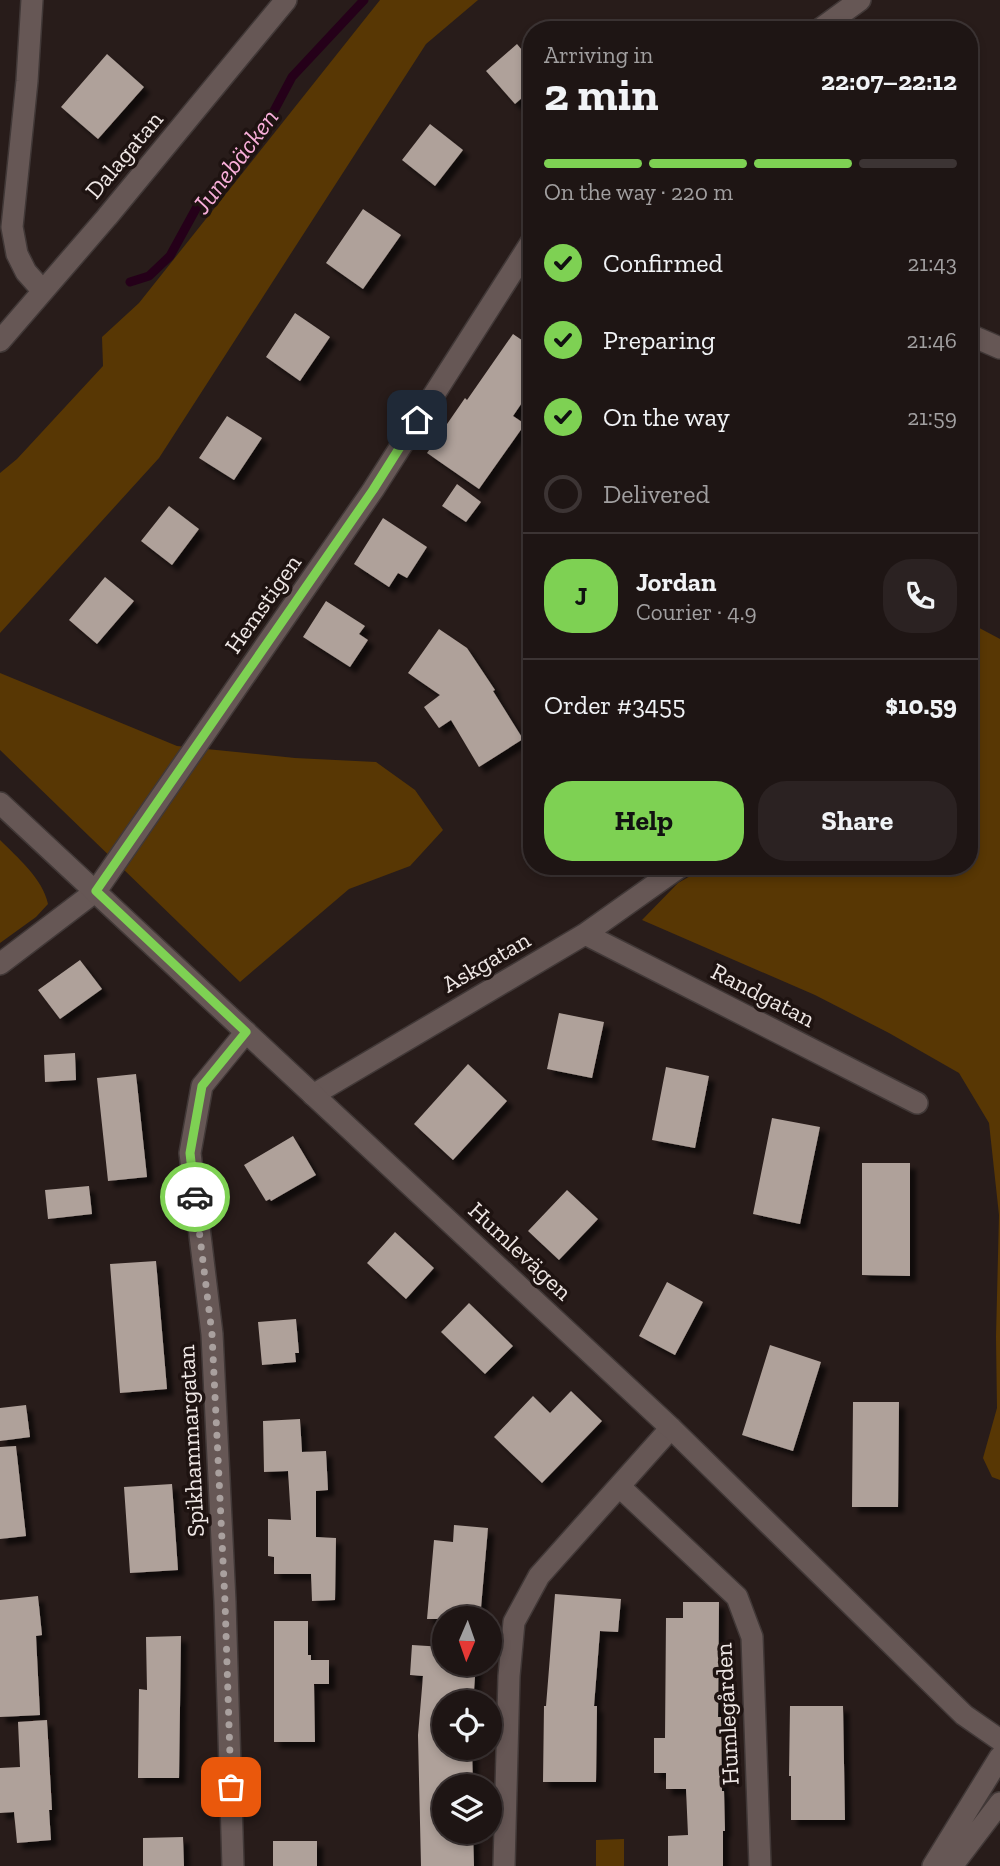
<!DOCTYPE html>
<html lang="en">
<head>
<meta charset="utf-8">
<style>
	:root { --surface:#1e1514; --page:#2b2222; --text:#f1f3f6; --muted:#a19fa0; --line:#3c3434; --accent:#7ed153 }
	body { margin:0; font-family:"Zilla Slab",serif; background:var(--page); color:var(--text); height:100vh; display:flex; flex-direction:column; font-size:26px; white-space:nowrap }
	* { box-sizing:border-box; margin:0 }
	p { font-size:23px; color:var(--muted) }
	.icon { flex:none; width:38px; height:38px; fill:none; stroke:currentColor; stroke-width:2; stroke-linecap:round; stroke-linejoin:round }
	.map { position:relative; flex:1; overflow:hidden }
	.sheet { position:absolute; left:523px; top:21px; width:455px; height:854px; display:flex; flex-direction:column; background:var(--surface); border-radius:28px; box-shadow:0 4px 10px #0003,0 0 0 2px var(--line) }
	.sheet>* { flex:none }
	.needle { width:46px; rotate:182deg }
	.buttons { position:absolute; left:432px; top:1606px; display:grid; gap:14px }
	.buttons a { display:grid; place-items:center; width:70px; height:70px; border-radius:50%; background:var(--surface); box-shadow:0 4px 10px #0003,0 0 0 2px var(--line); font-size:35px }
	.pin { position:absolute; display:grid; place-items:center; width:60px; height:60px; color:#fff; margin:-30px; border-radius:14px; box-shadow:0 4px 10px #0006 }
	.courier { position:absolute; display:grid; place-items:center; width:70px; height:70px; margin:-35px; border:5px solid #7ed153; border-radius:50%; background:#fff; color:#222; box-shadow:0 2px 9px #0007 }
	.summary em { font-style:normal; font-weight:700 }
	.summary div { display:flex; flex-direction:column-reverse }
	.summary { display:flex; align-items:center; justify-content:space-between; height:119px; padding:0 21px }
	h1 { font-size:46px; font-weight:700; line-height:52px }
	.bar { display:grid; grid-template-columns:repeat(4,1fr); gap:10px 7px; align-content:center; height:84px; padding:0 21px }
	.bar i { height:9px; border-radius:5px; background:var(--line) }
	.bar .current { background:var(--accent) }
	.bar p { grid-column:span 4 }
	.line { display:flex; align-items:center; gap:18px; padding:0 21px; border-top:2px solid var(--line) }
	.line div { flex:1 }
	.round { display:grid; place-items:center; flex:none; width:74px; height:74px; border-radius:28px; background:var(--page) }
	ol { padding:0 21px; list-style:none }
	li { display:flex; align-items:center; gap:21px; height:77px }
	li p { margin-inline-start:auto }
	li .icon { padding:7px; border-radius:50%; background:var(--accent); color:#111; stroke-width:4 }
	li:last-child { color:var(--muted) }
	li i { width:38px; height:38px; border:4px solid var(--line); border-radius:50% }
	.cta { display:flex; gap:14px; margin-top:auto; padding:14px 21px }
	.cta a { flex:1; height:80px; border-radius:28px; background:var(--accent); color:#111; font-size:28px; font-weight:700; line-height:80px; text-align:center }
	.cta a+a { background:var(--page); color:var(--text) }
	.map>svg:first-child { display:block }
	.green { fill:#583704 }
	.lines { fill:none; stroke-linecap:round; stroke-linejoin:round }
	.stream { stroke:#250019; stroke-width:9 }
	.building { fill:#afa19a; filter:url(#shadow) }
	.street-casing { stroke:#413837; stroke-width:24 }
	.secondary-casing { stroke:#413837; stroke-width:24 }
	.street { stroke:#665755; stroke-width:21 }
	.secondary { stroke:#665755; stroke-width:21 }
	.done { stroke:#a9a09e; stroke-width:7; stroke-dasharray:0 12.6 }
	.route { stroke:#7ed153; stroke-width:9 }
	.labels { text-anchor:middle; stroke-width:7; stroke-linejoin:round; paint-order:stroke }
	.street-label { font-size:24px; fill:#efe7e5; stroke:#1e1311 }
	.water-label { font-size:26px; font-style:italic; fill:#f9afda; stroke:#1e1311 }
</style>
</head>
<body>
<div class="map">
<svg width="1000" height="1866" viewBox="0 0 1000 1866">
	<defs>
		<filter id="shadow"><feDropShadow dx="6" dy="6" stdDeviation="2" flood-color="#0009"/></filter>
	</defs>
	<rect width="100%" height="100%" fill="#281c1a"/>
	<path class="green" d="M380,0h98l-52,44 -267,414 -159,175v-160l17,-14 86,-93 -1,-29 37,-34z
		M970,623l30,16v841l-8,-3 -9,-19 14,-50 -1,-71 3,-122 -10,-92 -30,-50 -70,-40 -74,-38 -173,-75 36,-37 30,-17h262z
		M0,673l177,73 118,12 81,4 39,28 28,40 -33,36 -61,23 -109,93 -240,-232z
		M0,840c17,17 43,39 48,64l-12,13 -36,26z
		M624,1839v27h-28v-26z"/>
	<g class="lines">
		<path class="stream" d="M130,282l19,-6 21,-20 28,-51 32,-29 37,-52 25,-47 72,-77"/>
	</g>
	<path class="building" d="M517,44l15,18v27l-17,15 -29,-33z
		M107,54l37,33 -46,52 -37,-32z
		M430,124l33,26 -28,36 -33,-26z
		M363,209l38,26 -38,54 -37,-26z
		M295,313l35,24 -30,44 -34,-24z
		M513,334l19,13v41l-19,28 12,8 -46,65 -52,-36 38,-55 2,2z
		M227,416l35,22 -28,42 -35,-22z
		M457,484l24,18 -15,20 -24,-16z
		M169,506l30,23 -27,36 -31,-24z
		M383,518l44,29 -20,31 -9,-5 -9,14 -35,-23z
		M105,577l29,24 -37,43 -28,-24z
		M326,601l39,25 -6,8 9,6 -18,27 -47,-30z
		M439,629l28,19 28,42 -2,1 30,48 -44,28 -28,-47 -12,8 -15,-21 16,-12 -32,-22z
		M80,960l22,29 -42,30 -22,-29z
		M559,1013l45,9 -12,56 -45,-9z
		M75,1053l1,27 -31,2 -1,-27z
		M468,1064l39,37 -54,59 -39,-36z
		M666,1067l43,9 -14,72 -43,-8z
		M136,1074l11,103 -39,4 -11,-103z
		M772,1118l48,9 -20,97 -47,-10z
		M293,1136l23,39 -45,26 -1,-2 -4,2 -22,-36z
		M862,1163h48v113l-48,-1z
		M89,1186l3,28 -44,5 -3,-29z
		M567,1190l31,29 -39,41 -31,-29z
		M395,1232l39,36 -28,31 -39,-36z
		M156,1261l11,128 -47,4 -10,-129z
		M667,1282l36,20 -28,53 -36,-19z
		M469,1303l44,43 -28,28 -44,-42z
		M296,1319l3,34h-4l1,9 -34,3 -4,-43z
		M770,1345l51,17 -28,89 -51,-16z
		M571,1391l31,30 -60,62 -48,-46 39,-41 17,17z
		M853,1402h46l-1,105h-46z
		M26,1405l4,32 -30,4v-33z
		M300,1419l2,33 24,-1 2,39 -12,1v46l20,1 -1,62 -23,1 -1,-27h-37v-17l-6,-1v-37l23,1 -3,-49 -24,1 -1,-51z
		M16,1446l10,90 -26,3v-92z
		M172,1484l6,86 -48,3 -6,-86z
		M454,1525l34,3 -8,91h-53l7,-79 19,2z
		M555,1594l66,5 -3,33 -18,-1 -6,75h3l-1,76h-53l1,-76h2z
		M38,1596l4,39 -6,1 4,79 -40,2v-117z
		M683,1602h36l-1,115h3l1,74h2l1,40h-2v35h-55v-30l20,-1 -2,-46h-20v-16h-12v-35h11l1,-120h17z
		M274,1621h34v34h3v5h18v24h-15l1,58h-41z
		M181,1636l-2,142h-41l1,-89 8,1 -1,-53z
		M412,1645l32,2v17h32l-3,39h-29v45h28l1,39h-29v45h29l1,34h-53l-3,-131 5,-59 -13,-1z
		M790,1706h53l2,114h-54v-44h-2z
		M47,1720l5,90h-3l2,30 -34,3 -3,-31 -14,1v-45l20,-1 -2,-45z
		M183,1837l1,29h-41v-28z
		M273,1841h44v25h-44z"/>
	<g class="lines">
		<g class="street-casing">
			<path id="street" d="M32,0l-5,81 -15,146 5,27 9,18 16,18
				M819,30l41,-30
				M970,335l30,13
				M0,341l107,-124 179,-217
				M585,934l332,169
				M0,964l96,-73 277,-401 159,-249
				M313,1095l272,-161 96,-68
				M620,1487l117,110 15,40 8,229
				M233,1866l-8,-264 -13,-268 -22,-181 12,-67 44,-54
				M504,1866l5,-190 5,-54 25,-46 132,-148"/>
		</g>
		<g class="secondary-casing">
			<path id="secondary" d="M0,803l671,625 293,287 36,25
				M933,1866l67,-109
				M952,1866l48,-63"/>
		</g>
		<use href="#street" class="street"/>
		<use href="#secondary" class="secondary"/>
	</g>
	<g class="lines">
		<path class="done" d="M195,1197l17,137 13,268 6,185"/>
		<path class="route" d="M195,1197l-5,-44 12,-67 44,-54 -150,-141 277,-401 44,-70"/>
	</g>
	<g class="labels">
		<g class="street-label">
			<text transform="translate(124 155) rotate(-50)" y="8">Dalagatan</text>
			<text transform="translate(263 604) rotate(-55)" y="8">Hemstigen</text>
			<text transform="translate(486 962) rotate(-30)" y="8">Askgatan</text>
			<text transform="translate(763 995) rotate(27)" y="8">Randgatan</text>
			<text transform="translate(520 1251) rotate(43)" y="8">Humlevägen</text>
			<text transform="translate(191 1441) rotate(-93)" y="8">Spikhammargatan</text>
			<text transform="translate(727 1714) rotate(-93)" y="8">Humlegården</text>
		</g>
		<g class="water-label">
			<text transform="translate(235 161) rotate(-53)" y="9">Junebäcken</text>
		</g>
	</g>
</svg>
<div class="buttons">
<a><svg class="needle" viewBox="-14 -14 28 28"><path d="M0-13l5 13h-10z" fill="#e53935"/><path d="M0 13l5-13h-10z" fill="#a19fa0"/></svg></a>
<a><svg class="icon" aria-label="locate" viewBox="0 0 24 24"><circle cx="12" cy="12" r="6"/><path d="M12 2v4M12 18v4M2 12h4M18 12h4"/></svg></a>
<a><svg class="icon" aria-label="layers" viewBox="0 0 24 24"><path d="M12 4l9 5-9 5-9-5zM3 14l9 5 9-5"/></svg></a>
</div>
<div class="pin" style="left:231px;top:1787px;background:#ea580c"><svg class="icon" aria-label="bag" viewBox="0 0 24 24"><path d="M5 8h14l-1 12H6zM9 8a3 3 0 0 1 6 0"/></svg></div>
<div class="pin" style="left:417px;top:420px;background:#1f2937"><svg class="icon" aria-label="home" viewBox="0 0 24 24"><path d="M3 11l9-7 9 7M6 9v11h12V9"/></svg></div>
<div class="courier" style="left:195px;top:1197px"><svg class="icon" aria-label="car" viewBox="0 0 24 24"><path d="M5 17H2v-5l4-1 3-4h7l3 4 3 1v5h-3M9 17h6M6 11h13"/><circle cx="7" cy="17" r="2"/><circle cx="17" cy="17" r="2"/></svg></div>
<section class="sheet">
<div class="summary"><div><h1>2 min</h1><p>Arriving in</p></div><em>22:07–22:12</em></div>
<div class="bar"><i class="current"></i><i class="current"></i><i class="current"></i><i></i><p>On the way · 220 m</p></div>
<ol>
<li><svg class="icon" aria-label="check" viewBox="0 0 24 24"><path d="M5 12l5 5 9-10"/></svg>Confirmed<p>21:43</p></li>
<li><svg class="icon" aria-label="check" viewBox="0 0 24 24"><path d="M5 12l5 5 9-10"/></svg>Preparing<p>21:46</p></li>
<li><svg class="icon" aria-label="check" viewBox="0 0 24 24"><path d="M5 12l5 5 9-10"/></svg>On the way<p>21:59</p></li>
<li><i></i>Delivered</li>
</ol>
<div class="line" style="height:126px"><b class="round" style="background:var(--accent);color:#111">J</b><div><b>Jordan</b><p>Courier · 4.9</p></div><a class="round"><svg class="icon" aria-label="phone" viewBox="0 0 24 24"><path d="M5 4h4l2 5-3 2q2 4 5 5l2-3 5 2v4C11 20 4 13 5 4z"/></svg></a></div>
<div class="line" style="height:91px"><div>Order #3455</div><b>$10.59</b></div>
<div class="cta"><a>Help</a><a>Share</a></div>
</section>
</div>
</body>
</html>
